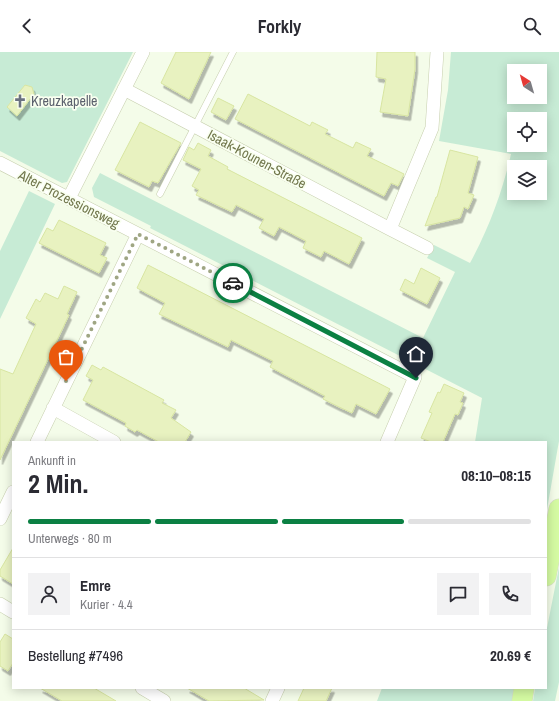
<!DOCTYPE html>
<html lang="de">
<head>
<meta charset="utf-8">
<style>
	:root { --surface:#fff; --page:#f2f2f3; --text:#2b2b33; --muted:#7c7c81; --line:#e1e1e2; --accent:#0b8043 }
	body { margin:0; font-family:"Archivo Narrow",sans-serif; background:var(--page); color:var(--text); height:100vh; display:flex; flex-direction:column; font-size:15px; white-space:nowrap }
	* { box-sizing:border-box; margin:0 }
	p { font-size:13px; color:var(--muted) }
	.icon { flex:none; width:22px; height:22px; fill:none; stroke:currentColor; stroke-width:2; stroke-linecap:round; stroke-linejoin:round }
	.map { position:relative; flex:1; overflow:hidden }
	.panel { position:absolute; left:12px; top:389px; width:535px; height:248px; display:flex; flex-direction:column; background:var(--surface); border-radius:0px; box-shadow:0 2px 10px #0003 }
	.panel>* { flex:none }
	.needle { width:26px; rotate:323deg }
	.tools { position:absolute; left:507px; top:12px; display:grid; gap:8px }
	.tools a { display:grid; place-items:center; width:40px; height:40px; border-radius:0px; background:var(--surface); box-shadow:0 2px 10px #0003; font-size:20px }
	.pin { position:absolute; display:grid; place-items:center; width:34px; height:34px; color:#fff; margin:-41px -17px; border-radius:50% 50% 50% 0; rotate:-45deg; box-shadow:0 0 4px #0007 }
	.pin .icon { rotate:45deg }
	.courier { position:absolute; display:grid; place-items:center; width:40px; height:40px; margin:-20px; border:3px solid #0b8043; border-radius:50%; background:#fff; color:#222; box-shadow:0 1px 5px #0007 }
	.summary em { font-style:normal; font-weight:800 }
	.summary div { display:flex; flex-direction:column-reverse }
	.summary { display:flex; align-items:center; justify-content:space-between; height:68px; padding:0 16px }
	h1 { font-size:26px; font-weight:800; line-height:30px }
	.bar { display:grid; grid-template-columns:repeat(4,1fr); gap:6px 4px; align-content:center; height:48px; padding:0 16px }
	.bar i { height:5px; border-radius:3px; background:var(--line) }
	.bar .current { background:var(--accent) }
	.bar p { grid-column:span 4 }
	.line { display:flex; align-items:center; gap:10px; padding:0 16px; border-top:1px solid var(--line) }
	.line div { flex:1 }
	.round { display:grid; place-items:center; flex:none; width:42px; height:42px; border-radius:0px; background:var(--page) }
	header { display:flex; justify-content:space-between; align-items:center; height:52px; padding:0 16px; background:var(--surface); font-size:18px; font-weight:800 }
	.map>svg:first-child { display:block }
	.green { fill:#c7ebd5; fill-rule:evenodd }
	.building { fill:#e8f2c0; stroke:#d8e5a1; filter:url(#shadow) }
	.lines { fill:none; stroke-linecap:round; stroke-linejoin:round }
	.service-casing { stroke:#c7cfae; stroke-width:7 }
	.minor-casing { stroke:#c7cfae; stroke-width:14 }
	.primary-casing { stroke:#d7d9cd; stroke-width:21 }
	.service { stroke:#fff; stroke-width:6 }
	.minor { stroke:#fff; stroke-width:13 }
	.primary { stroke:#d4faa2; stroke-width:20 }
	.done { stroke:#9fa683; stroke-width:4; stroke-dasharray:0 7.2 }
	.route { stroke:#0b8043; stroke-width:5 }
	.labels { text-anchor:middle; stroke-width:3.5; stroke-linejoin:round; paint-order:stroke }
	.worship-label { font-size:14px; fill:#5b616d; stroke:#f9fff0; text-anchor:start }
	.street-label { font-size:14px; fill:#71774c; stroke:#f9fff0 }
</style>
</head>
<body>
<header><svg class="icon" aria-label="back" viewBox="0 0 24 24"><path d="M15 5l-7 7 7 7"/></svg>Forkly<svg class="icon" aria-label="search" viewBox="0 0 24 24"><circle cx="10" cy="10" r="6"/><path d="M15 15l6 6"/></svg></header>
<div class="map">
<svg width="559" height="649" viewBox="0 0 559 649">
	<defs>
		<filter id="shadow"><feDropShadow dx="2.5" dy="4.5" stdDeviation="0" flood-color="#0004"/></filter>
	</defs>
	<rect width="100%" height="100%" fill="#f4fce9"/>
	<path class="green" d="M0,0h133l-66,130 -5,1 -62,-32z
		M451,0h108v389l-13,74v-73h-71l7,-44 -332,-170 1,-2 -57,-29 -2,-9 8,-15 323,165 32,-66 -28,-14 7,-13 36,18c19,-35 32,-70 41,-109l-72,-13 9,-51zM514,19h26v26h-26zM514,67h26v26h-26zM514,115h26v26h-26z
		M29,139l26,13 -55,115v-68z
		M559,515v115l-4,19h-22l2,-13h11v-55z
		M382,636h133l-3,13h-135z"/>
	<path class="building" d="M176,0h35l-22,47 -28,-16z
		M377,0h38v17l-7,47 -28,-4 6,-33 -10,-2z
		M25,33l7,2 2,7 -17,22 -10,-9z
		M248,42l62,32 2,-4 16,8 -3,4 28,14 3,-6 15,7 -4,7 37,18 -6,12 -7,-3 -7,13 -149,-77z
		M218,46l16,8 -8,14 -15,-8z
		M140,70l41,21 -23,40 -6,-2 -3,6 -34,-17z
		M198,91l13,7 -3,6 20,11 -1,2 135,69 -13,26 -25,-13 -3,6 -18,-9 3,-7 -27,-14 -5,9 -15,-8 5,-9 -28,-14 -4,7 -36,-17 3,-5 -7,-4 9,-17 -18,-9 6,-13 5,3z
		M450,98l28,7 -10,36 6,2 -6,14 -4,-2 -4,11 -35,8 11,-29h1z
		M59,168l47,23 -6,12 7,3 -8,15 -60,-30 8,-15 6,3z
		M148,213l242,124 -14,25 -20,-10 -4,9 -15,-7 -14,-7 2,-3 -55,-29 3,-6 -42,-21 -3,7 -69,-33 6,-11 -28,-15z
		M421,216l19,10 -13,26 -27,-14 5,-11 9,5z
		M64,234l13,6 -10,22 2,1 -69,145v-91l13,5 23,-50 -10,-6 10,-19 4,3 5,-9 13,6z
		M92,313l9,5 2,-3 61,33 -2,3 14,7 -5,8 20,14 -6,10h-26l-22,-12 -2,2 -10,-6 1,-3 -43,-23 10,-20 -7,-4z
		M444,332l20,9 -4,9 3,1 -5,12 -3,-1 -12,28h-12l-10,-4 11,-25 -3,-1 9,-20 2,1z
		M13,496v36l-13,-8v-6z
		M5,582l8,5v24l-5,8 -8,-5v-24z
		M40,636h54l22,13h-54z
		M187,636h57l20,12 -55,1z
		M304,636h28l-6,13h-28z"/>
	<g class="lines">
		<g class="service-casing">
			<path id="service" d="M160,142l73,-142"/>
		</g>
		<g class="minor-casing">
			<path id="minor" d="M124,37l266,140 42,-101 5,-76
				M0,111l415,214 -28,65
				M69,146l74,-146
				M390,177l37,19
				M53,356l61,34
				M37,390l101,-208
				M0,467l13,-27
				M0,552l13,8
				M142,636l22,13
				M272,649l6,-13"/>
		</g>
		<g class="primary-casing">
			<path id="primary" d="M546,524l13,-67
				M522,649l2,-13"/>
		</g>
		<use href="#service" class="service"/>
		<use href="#minor" class="minor"/>
		<use href="#primary" class="primary"/>
	</g>
	<g class="lines">
		<path class="done" d="M66,329l72,-147 95,49"/>
		<path class="route" d="M233,231l183,95"/>
	</g>
	<defs>
		<g id="church-bare" transform="scale(1.08)"><path d="M-1.2-6h2.4v3.5h3.3v2.4h-3.3V6h-2.4V-.1h-3.3v-2.4h3.3Z" fill="#6b7280" stroke="#f9fff0" stroke-width="2.5" paint-order="stroke"/></g>
	</defs>
	<g fill-rule="evenodd">
		<use href="#church-bare" x="20" y="49"/>
	</g>
	<g class="labels">
		<g class="worship-label">
			<text x="31" y="54">Kreuzkapelle</text>
		</g>
		<g class="street-label">
			<text transform="translate(257 107) rotate(28)" y="5">Isaak-Kounen-Straße</text>
			<text transform="translate(69 147) rotate(27)" y="5">Alter Prozessionsweg</text>
		</g>
	</g>
</svg>
<div class="tools">
<a><svg class="needle" viewBox="-14 -14 28 28"><path d="M0-13l5 13h-10z" fill="#e53935"/><path d="M0 13l5-13h-10z" fill="#7c7c81"/></svg></a>
<a><svg class="icon" aria-label="locate" viewBox="0 0 24 24"><circle cx="12" cy="12" r="6"/><path d="M12 2v4M12 18v4M2 12h4M18 12h4"/></svg></a>
<a><svg class="icon" aria-label="layers" viewBox="0 0 24 24"><path d="M12 4l9 5-9 5-9-5zM3 14l9 5 9-5"/></svg></a>
</div>
<div class="pin" style="left:66px;top:329px;background:#ea580c"><svg class="icon" aria-label="bag" viewBox="0 0 24 24"><path d="M5 8h14l-1 12H6zM9 8a3 3 0 0 1 6 0"/></svg></div>
<div class="pin" style="left:416px;top:326px;background:#1f2937"><svg class="icon" aria-label="home" viewBox="0 0 24 24"><path d="M3 11l9-7 9 7M6 9v11h12V9"/></svg></div>
<div class="courier" style="left:233px;top:231px"><svg class="icon" aria-label="car" viewBox="0 0 24 24"><path d="M5 17H2v-5l4-1 3-4h7l3 4 3 1v5h-3M9 17h6M6 11h13"/><circle cx="7" cy="17" r="2"/><circle cx="17" cy="17" r="2"/></svg></div>
<section class="panel">
<div class="summary"><div><h1>2 Min.</h1><p>Ankunft in</p></div><em>08:10–08:15</em></div>
<div class="bar"><i class="current"></i><i class="current"></i><i class="current"></i><i></i><p>Unterwegs · 80 m</p></div>
<div class="line" style="height:72px"><a class="round"><svg class="icon" aria-label="person" viewBox="0 0 24 24"><circle cx="12" cy="8" r="4"/><path d="M4 21q1-7 8-7t8 7"/></svg></a><div><b>Emre</b><p>Kurier · 4.4</p></div><a class="round"><svg class="icon" aria-label="chat" viewBox="0 0 24 24"><path d="M4 5h16v11H9l-5 4z"/></svg></a><a class="round"><svg class="icon" aria-label="phone" viewBox="0 0 24 24"><path d="M5 4h4l2 5-3 2q2 4 5 5l2-3 5 2v4C11 20 4 13 5 4z"/></svg></a></div>
<div class="line" style="height:52px"><div>Bestellung #7496</div><b>20.69 €</b></div>
</section>
</div>
</body>
</html>
